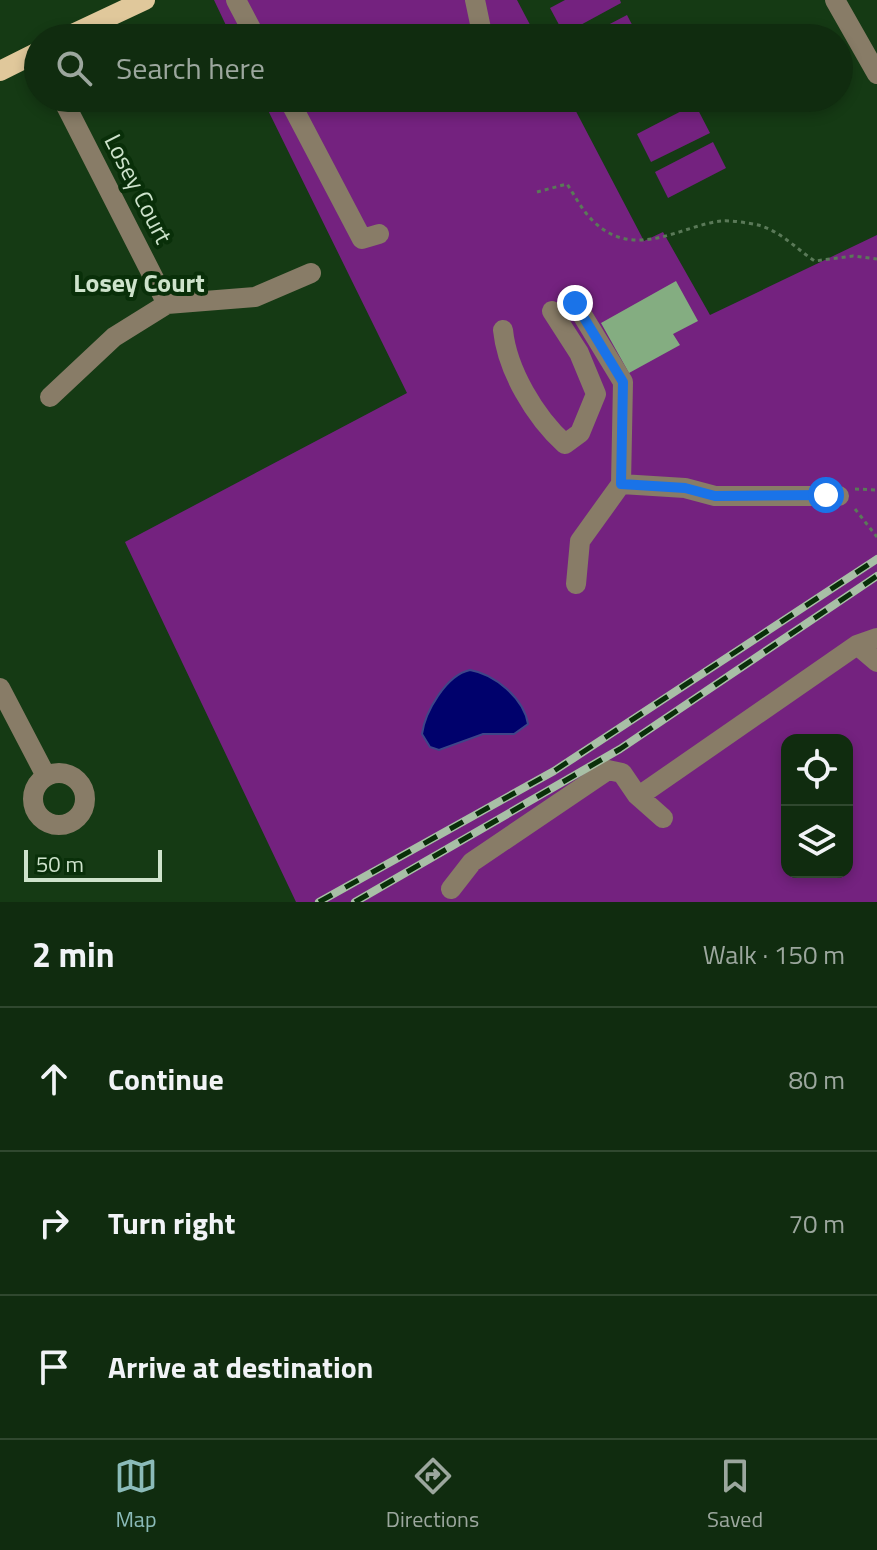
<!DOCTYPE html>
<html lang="en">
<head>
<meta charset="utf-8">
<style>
  body { margin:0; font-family:"Titillium Web",sans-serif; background:#1e381d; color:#f1f3f6 }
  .controls { position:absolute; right:24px; bottom:24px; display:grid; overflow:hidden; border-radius:16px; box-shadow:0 4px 12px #0003 }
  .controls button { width:72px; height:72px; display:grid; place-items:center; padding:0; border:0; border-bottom:2px solid #30482f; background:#102c0f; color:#f1f3f6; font:40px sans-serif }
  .scale { position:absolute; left:24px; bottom:20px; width:138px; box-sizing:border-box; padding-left:8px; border:4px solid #cee3cc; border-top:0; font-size:22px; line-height:28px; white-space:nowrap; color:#cee3cc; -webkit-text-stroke:6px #092f09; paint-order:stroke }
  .stop { position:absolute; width:24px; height:24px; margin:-18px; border:6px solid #1a73e8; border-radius:50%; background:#fff }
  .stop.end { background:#1a73e8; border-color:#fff; box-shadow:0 2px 8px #0008 }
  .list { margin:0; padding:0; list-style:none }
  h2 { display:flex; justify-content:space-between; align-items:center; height:104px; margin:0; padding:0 32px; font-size:34px }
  h2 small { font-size:26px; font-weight:400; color:#9ca79e }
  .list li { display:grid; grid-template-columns:52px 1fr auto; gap:24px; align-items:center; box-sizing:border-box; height:144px; padding:0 32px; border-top:2px solid #30482f }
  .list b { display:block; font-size:30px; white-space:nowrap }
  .list em { font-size:26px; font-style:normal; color:#9ca79e }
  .icon { flex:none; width:44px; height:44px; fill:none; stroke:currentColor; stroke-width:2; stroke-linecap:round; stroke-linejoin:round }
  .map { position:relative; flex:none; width:877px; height:902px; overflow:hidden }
  .search { position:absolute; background:#102c0f; box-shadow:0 4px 12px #0003; left:24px; right:24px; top:24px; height:88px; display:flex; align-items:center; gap:20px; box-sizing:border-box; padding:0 28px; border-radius:44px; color:#9ca79e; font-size:30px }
  .sheet { height:536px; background:#102c0f }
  nav { display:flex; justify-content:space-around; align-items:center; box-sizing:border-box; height:112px; border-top:2px solid #30482f; background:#102c0f; font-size:22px; color:#9ca79e }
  nav a { display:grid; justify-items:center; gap:4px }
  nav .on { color:#8bbbb9 }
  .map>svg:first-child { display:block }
  .green { fill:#74227f; fill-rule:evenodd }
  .water { fill:#00016c; stroke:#3e4589; stroke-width:2 }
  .building { fill:#84ad81 }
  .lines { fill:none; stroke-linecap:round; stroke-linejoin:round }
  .path { stroke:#5a7958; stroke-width:3; stroke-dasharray:4 4; stroke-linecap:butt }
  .minor { stroke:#887c67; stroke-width:20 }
  .major { stroke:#e0c89b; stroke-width:20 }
  .rail-casing { stroke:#a8c0a6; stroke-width:8 }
  .rail { stroke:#092f09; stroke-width:5; stroke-dasharray:15; stroke-linecap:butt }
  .route { stroke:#1a73e8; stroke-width:10 }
  .labels { text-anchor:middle; stroke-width:8; stroke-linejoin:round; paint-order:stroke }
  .street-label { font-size:24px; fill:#cee3cc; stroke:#092f09 }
  .neighbourhood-label { font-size:26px; font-weight:bold; fill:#cee3cc; stroke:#092f09 }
</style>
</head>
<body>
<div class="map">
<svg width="877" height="902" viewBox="0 0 877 902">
  <rect width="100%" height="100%" fill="#153a14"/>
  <path class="green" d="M214 0H517L537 38H232Z
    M565 0H620L621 3 564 34 550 8Z
    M627 15 639 38H583Z
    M262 98H569L644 241 663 232 710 315 877 235V902H296L125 542 407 393ZM787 740H847V872H787Z
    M695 104 710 133 651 162 637 134Z
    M713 142 726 168 668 198 655 172Z"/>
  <path class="water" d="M470 670C494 674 524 698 528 724L514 734H483L439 750 430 747 422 734C425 712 446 675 470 670Z"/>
  <path class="building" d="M676 281 698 321 673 334 680 345 629 373 601 323Z"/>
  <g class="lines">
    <path class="path" d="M537 192 567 184C575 196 582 210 592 220 634 262 679 226 721 221 731 220 748 223 758 225 781 231 796 249 815 261L853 256 877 259
      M855 489 877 490
      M855 509 877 537"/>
    <path class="minor" d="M236 0 256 38
      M475 0 483 38
      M835 0 877 74
      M62 98 167 304
      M288 98 362 239 379 234
      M575 303 623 382 621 484 580 541 576 584
      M503 330C507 370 535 417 565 444L580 433 596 394 579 353 552 311
      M50 397 114 337 167 304 255 297 311 273
      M621 484 685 488 715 496H839
      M857 645 877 662
      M0 688 46 776
      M33 799a26 26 0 1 1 52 0a26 26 0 1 1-52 0Z
      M639 796 857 645 877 638
      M451 889 472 862 608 770 622 773 637 795 663 818"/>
    <path class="major" d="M64 38 145 0
      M0 71 38 52"/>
    <defs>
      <path id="rail" d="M319 902 554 771 877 559
        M355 902 620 749 877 576"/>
    </defs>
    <use href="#rail" class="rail-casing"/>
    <use href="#rail" class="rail"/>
  </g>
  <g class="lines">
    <path class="route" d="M575 303 623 382 621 484 685 488 715 496 826 495"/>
  </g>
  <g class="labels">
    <g class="street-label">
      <text transform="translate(138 189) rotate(63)" y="8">Losey Court</text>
    </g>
    <g class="neighbourhood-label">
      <text x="139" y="292">Losey Court</text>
    </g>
  </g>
</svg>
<div class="controls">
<button><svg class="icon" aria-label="locate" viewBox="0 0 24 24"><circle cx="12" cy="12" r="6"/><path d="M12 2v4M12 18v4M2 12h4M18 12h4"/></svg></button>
<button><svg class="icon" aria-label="layers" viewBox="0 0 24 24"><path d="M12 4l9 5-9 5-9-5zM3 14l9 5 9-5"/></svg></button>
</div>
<div class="scale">50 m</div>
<div class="stop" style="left:826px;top:495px"></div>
<div class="stop end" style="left:575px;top:303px"></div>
<div class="search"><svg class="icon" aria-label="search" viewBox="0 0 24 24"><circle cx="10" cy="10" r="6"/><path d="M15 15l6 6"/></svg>Search here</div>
</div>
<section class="sheet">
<h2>2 min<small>Walk · 150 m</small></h2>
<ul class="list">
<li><svg class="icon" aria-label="ahead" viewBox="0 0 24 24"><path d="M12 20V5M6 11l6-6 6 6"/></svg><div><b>Continue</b></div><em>80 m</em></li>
<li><svg class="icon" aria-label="right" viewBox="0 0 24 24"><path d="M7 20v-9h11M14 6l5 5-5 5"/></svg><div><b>Turn right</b></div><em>70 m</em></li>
<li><svg class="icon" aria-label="arrive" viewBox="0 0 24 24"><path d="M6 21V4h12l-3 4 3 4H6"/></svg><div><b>Arrive at destination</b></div></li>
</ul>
</section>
<nav>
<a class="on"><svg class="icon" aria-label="map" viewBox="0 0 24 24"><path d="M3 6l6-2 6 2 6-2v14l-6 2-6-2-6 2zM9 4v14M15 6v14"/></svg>Map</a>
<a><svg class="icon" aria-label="directions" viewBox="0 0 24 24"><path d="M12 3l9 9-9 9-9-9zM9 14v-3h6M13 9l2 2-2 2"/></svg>Directions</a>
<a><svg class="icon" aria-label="saved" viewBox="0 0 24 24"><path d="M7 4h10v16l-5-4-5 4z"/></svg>Saved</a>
</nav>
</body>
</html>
